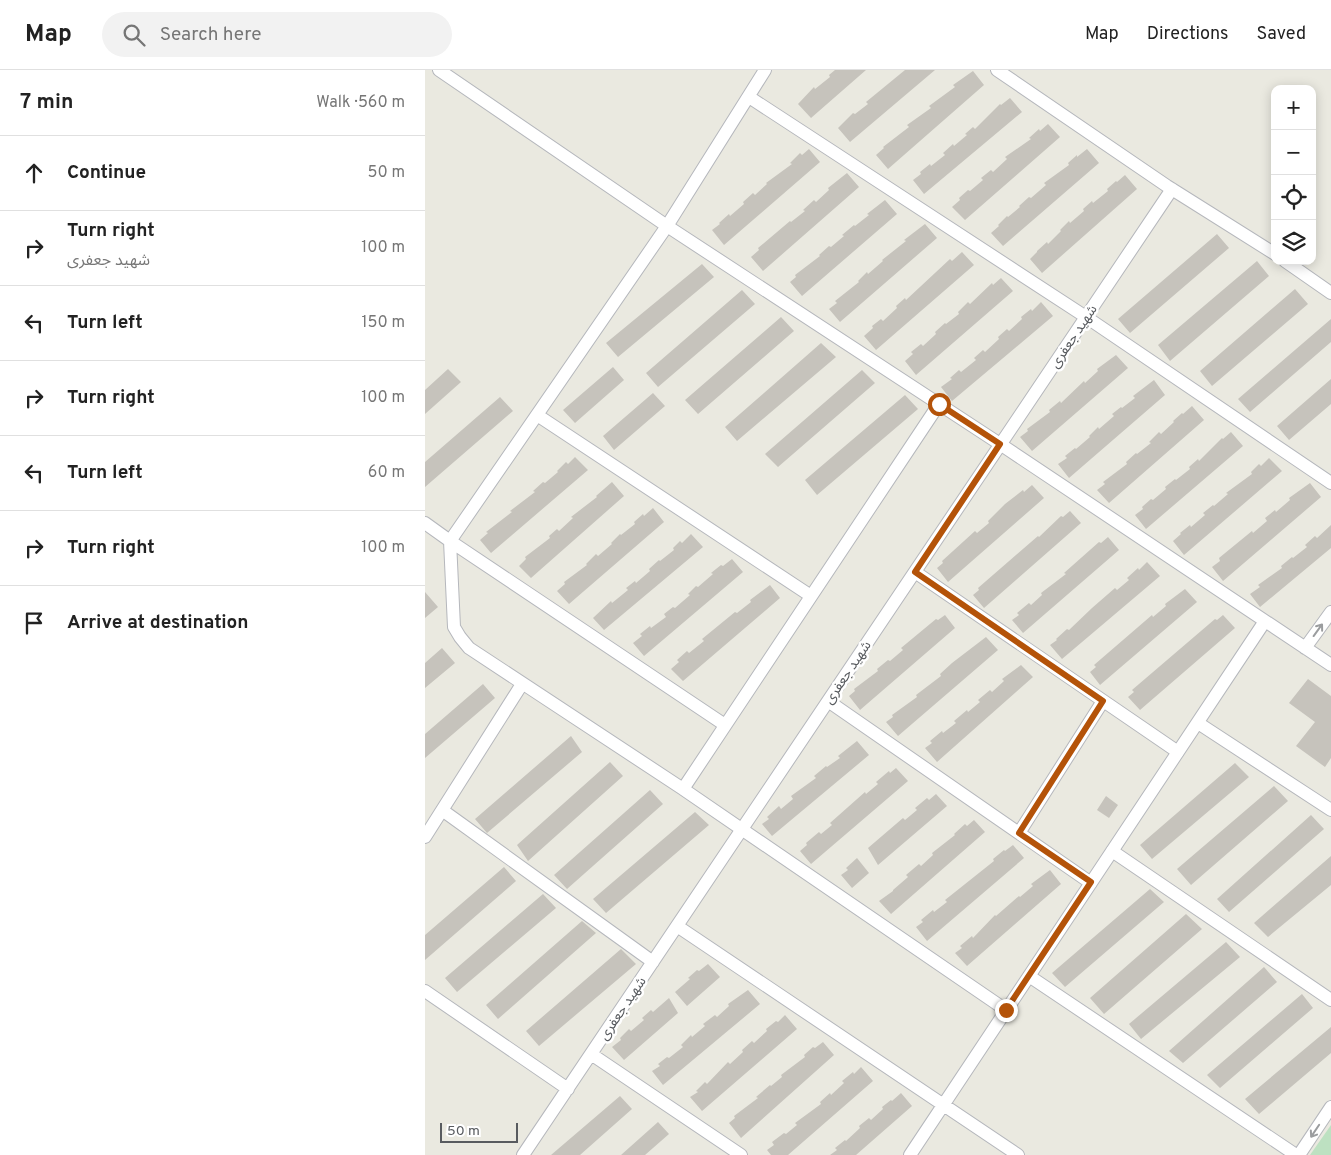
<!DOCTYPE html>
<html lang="en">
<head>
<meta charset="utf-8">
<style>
  body { margin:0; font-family:Overpass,"Noto Sans Arabic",sans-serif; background:#f2f2f2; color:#222 }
  .controls { position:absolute; right:15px; top:15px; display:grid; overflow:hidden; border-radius:10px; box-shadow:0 2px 12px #0003 }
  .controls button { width:45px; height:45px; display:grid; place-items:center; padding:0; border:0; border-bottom:1px solid #e0e0e0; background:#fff; color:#222; font:25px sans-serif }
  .scale { position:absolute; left:15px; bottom:12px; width:78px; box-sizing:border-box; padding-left:5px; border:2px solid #585b5f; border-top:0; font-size:14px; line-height:18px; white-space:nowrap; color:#585b5f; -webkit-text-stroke:4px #fff; paint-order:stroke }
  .stop { position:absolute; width:15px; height:15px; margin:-11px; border:4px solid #b45309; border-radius:50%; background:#fff }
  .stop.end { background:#b45309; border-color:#fff; box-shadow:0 1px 5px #0008 }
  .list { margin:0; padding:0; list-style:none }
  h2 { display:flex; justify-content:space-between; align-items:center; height:65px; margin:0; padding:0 20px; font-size:21px }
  h2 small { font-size:16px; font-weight:400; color:#767676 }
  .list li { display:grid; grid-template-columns:32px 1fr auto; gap:15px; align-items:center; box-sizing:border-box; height:75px; padding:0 20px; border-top:1px solid #e0e0e0 }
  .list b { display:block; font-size:19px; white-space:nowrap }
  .list p { margin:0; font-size:16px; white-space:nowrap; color:#767676 }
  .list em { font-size:16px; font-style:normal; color:#767676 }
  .icon { flex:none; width:28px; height:28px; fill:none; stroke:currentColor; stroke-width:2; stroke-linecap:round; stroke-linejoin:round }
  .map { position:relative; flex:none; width:906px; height:1085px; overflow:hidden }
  header { display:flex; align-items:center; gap:30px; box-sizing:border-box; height:70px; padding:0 25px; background:#fff; border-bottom:1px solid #e0e0e0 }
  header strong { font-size:24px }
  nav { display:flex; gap:28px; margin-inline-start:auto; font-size:18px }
  .search { width:350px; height:45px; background:#f2f2f2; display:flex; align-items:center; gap:12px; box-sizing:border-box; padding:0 18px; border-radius:28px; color:#767676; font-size:19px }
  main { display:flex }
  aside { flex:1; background:#fff }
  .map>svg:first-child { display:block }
  .green { fill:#bde1c1 }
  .building { fill:#c6c3bc }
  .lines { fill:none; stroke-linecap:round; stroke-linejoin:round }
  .minor-casing { stroke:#b5b7bc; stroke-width:14 }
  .minor { stroke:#fff; stroke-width:12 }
  .oneway { stroke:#9b9d9f }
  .route { stroke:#b45309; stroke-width:6 }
  .labels { text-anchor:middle; stroke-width:5; stroke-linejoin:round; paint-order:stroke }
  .street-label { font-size:14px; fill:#585b5f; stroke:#fff }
</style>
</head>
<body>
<header>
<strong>Map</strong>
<div class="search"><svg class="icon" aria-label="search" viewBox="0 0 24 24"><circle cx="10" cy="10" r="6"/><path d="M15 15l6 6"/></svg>Search here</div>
<nav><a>Map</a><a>Directions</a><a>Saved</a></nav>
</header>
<main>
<aside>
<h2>7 min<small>Walk · 560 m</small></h2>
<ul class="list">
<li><svg class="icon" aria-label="ahead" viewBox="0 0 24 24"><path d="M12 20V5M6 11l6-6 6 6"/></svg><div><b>Continue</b></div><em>50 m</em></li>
<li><svg class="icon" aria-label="right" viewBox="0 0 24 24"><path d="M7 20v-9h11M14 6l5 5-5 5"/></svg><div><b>Turn right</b><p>شهید جعفری</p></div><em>100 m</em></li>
<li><svg class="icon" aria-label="left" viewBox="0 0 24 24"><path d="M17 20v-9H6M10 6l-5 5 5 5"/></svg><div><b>Turn left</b></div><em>150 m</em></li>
<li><svg class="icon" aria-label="right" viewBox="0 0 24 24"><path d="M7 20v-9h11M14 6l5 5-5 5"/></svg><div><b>Turn right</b></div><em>100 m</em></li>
<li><svg class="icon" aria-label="left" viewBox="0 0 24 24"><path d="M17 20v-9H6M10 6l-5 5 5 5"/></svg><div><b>Turn left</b></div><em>60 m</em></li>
<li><svg class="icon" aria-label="right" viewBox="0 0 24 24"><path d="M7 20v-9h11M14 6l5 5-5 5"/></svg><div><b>Turn right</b></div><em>100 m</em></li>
<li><svg class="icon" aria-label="arrive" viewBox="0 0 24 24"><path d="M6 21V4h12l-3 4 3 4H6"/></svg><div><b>Arrive at destination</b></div></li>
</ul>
</aside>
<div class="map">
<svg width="906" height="1085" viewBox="0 0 906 1085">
  <rect width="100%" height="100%" fill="#eae9e0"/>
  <path class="green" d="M906 1055V1085H885Z"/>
  <path class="building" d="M410 0H441L386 48 373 34 389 17 390 19 405 7 404 5Z
    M480 0H510L425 72 413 58 428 43 430 44 443 34 441 32Z
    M548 1 559 15 463 99 451 85 459 78 458 77 484 57 482 55 506 38 504 36 530 17 528 15Z
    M585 28 597 42 499 124 488 110 496 104 495 102 505 94 506 96 520 85 518 83 528 74 529 76 542 65 540 64 548 57 550 59 575 34 576 35Z
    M623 54 635 67 540 150 527 137 535 130 534 128 543 120 545 121 558 110 556 108 566 100 568 102 582 89 580 87 606 69 604 68 614 59 615 61Z
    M384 79 395 92 299 175 287 160 295 154 294 153 304 144 305 146 319 134 318 132 328 123 330 125 342 114 341 113 367 94 365 93 375 83 377 85Z
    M662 79 674 93 578 176 566 163 574 156 573 155 582 146 583 147 595 137 594 136 604 127 606 128 621 115 619 113 644 95 643 93 652 85V87Z
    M422 103 434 117 338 201 326 187 334 180 333 178 365 151 366 152 380 141 378 140 389 130 391 132 404 120 403 118Z
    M700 105 712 119 617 203 605 189 612 182V181L622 172 623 174 636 161 635 160 644 151 645 153 659 141 658 139 667 131 668 133 683 121 682 119 691 111 692 112Z
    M460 130 472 144 377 226 365 212 371 207 370 205 395 186 394 185 404 176 406 177 419 166 417 165 429 155 430 156 444 145 442 144Z
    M500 154 512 168 415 252 404 239 412 233 410 231 434 212 433 211 442 202 443 204 458 191 457 190 481 171 479 170Z
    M792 164 804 178 705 263 693 249Z
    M537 182 549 195 451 280 439 266 448 258 447 256 456 249 458 251 472 238 471 236 480 228 481 230 525 189 527 191Z
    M832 191 844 206 745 291 733 275Z
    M277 194 289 207 193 287 181 273Z
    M576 208 588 221 491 305 480 291 488 284 486 282 496 274 498 276 511 264 510 262 520 253 521 254 534 244 533 242 543 232 545 234 567 213 568 215Z
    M870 219 883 234 787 316 775 301Z
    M317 220 330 234 233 317 221 303Z
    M616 232 628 246 527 331 516 317 527 309 525 308 534 300 536 302 551 290 549 288 558 280 560 282 574 269 573 267 582 259 584 261 597 249 596 247 606 239 607 241Z
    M356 247 369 261 273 344 260 330Z
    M906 249V272L825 342 813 329Z
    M396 273 411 287 312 371 300 357Z
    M691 285 703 298 607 381 595 367 603 361 602 359 625 342 624 340 635 331 636 333 659 311 660 313 673 301 672 299Z
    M188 297 199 310 150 353 138 340Z
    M23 299 36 312 0 344V320Z
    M437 300 450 313 353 397 340 384Z
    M906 309V334L864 370 852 356Z
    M729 310 740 325 644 408 633 394 642 388 640 386 650 378 651 379 665 367 664 366 673 357 674 359 689 346 687 344 696 337 697 338 710 328 708 326Z
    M228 323 240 336 189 380 178 366Z
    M480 325 493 339 392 425 380 410Z
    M75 327 88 341 0 417V392Z
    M767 336 779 350 684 433 672 420 680 414 678 412 702 394 701 392 711 383 712 384 726 373 724 372 734 362 736 364 749 352 748 351 757 343 758 344Z
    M806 362 818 376 721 459 710 445 718 439 717 437 726 429 728 430 741 419 740 417 750 409 751 410 765 399 764 397 773 389 774 391 797 368 798 369Z
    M150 387 163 400 66 483 55 470 63 463 61 462 87 442 85 441 110 422 108 421 118 412 120 413 133 402 132 401 141 392 143 394Z
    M844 388 857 401 759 485 748 471 756 464 755 463 765 455 766 457 780 445 778 443 788 435 789 436 803 424 801 423 827 404 826 402 834 394 836 396Z
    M187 412 199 426 106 508 94 496 101 489 100 487 125 468 124 466 132 459 134 461 148 448 146 447 172 427 171 426Z
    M885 413 896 427 798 511 787 497 795 491 794 488 827 461 828 463 842 451 840 448 850 440 851 442 865 430 864 428Z
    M607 415 619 428 523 512 512 498 518 493 517 491 550 461 552 463 564 453 563 451 580 434 598 420 599 422Z
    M228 438 239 452 144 534 132 521 140 514 139 512 162 495 161 494 171 484 173 486 187 474 186 473 195 464 196 465 210 454 209 452 218 444 219 446Z
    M645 441 656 453 559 538 548 525 554 520 553 518 613 466 614 467 636 446 638 447Z
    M906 455V478L835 537 825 524 835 517 833 515 857 498 856 496 867 487 868 488 882 477 880 475 890 466 892 468Z
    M266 464 278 477 179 560 168 548 186 531 187 533 203 520 201 518 210 511 211 513 225 501 224 499 234 490 235 491 249 480 248 478 255 471 257 473Z
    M683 467 694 480 598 563 587 550 594 545 592 543 604 533 606 535 617 525 616 523 641 504 639 503 674 472 676 473Z
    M307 489 318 502 219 586 208 573 217 566 215 564 225 556 226 558 241 547 239 544 248 537 250 538 265 525 263 524 271 516 273 517 288 504 286 503 296 495 298 496Z
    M722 492 735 506 637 589 625 575 632 570 631 569 642 559 644 560 667 538 690 518 692 520 704 510 702 508 713 498 714 500Z
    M345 515 355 528 258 611 246 599 254 592 252 590 262 581 264 583 279 571 277 569 310 542 312 543 326 532 325 530Z
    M760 519 772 532 675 615 665 602 671 597 669 595 727 545 728 547 741 536 740 534Z
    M0 522 13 537 0 548Z
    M520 545 530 558 435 640 424 626 430 621 429 619 453 601 452 599 463 590 465 591 478 580 476 578 511 549 513 550Z
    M798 545 810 558 715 640 703 627 709 622 707 620 790 549 792 550Z
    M561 567 573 580 473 666 461 652 468 647 467 645 492 627 491 625 516 606 515 604 527 593Z
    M17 578 30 593 0 618V593Z
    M596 595 608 607 512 692 500 678 507 673 505 671 517 661 518 663 531 653 529 651 542 640 543 642 555 632 553 630 565 620 567 622 579 611 577 609Z
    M883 609 906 626V688L900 697 871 676 890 652 864 633Z
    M58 614 70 628 0 688V664Z
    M146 666 157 682 62 763 50 749Z
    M432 671 444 685 347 766 337 754 344 749 342 747 354 736 356 739 368 729 366 726 391 708 389 706 401 696 402 697 415 688 413 686Z
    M185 692 198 706 103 791 92 775Z
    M810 693 824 707 727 789 715 775Z
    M471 698 483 711 386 794 375 781 382 775 381 773 394 762 396 764 407 755 405 753 440 722 441 724 453 714 451 712 464 701 465 703Z
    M849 716 863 731 766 815 752 799Z
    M225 720 238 734 142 819 129 805Z
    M511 724 522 736 453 795 443 778 478 748 480 750 492 740 490 738 502 728 504 730Z
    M681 726 693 735 684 748 672 740Z
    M270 742 284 755 181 843 168 829Z
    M886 745 899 759 804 842 792 829Z
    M549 750 560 762 466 844 454 831 468 821V820L483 807 481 805 494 794 496 796 508 785 507 783 530 765 529 764 540 754 542 756Z
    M588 775 599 788 502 871 491 857 498 852 496 850 508 840 509 842 522 832 520 830 569 791 568 789 579 780 580 781Z
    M906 786V815L843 867 829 853Z
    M432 788 444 803 427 818 416 805 423 800 421 798Z
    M79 797 91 811 0 890V865Z
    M625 800 636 814 542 896 530 883 537 878 535 876 547 866 548 868 570 845 571 846 594 826 595 827 608 816 606 814Z
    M725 819 739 832 640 917 627 903Z
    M118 824 131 838 32 922 20 908Z
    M761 844 777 859 679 944 665 928Z
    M157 851 171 863 73 949 61 935Z
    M801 872 815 887 716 969 704 954Z
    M196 879 211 894 114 976 101 961Z
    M283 894 295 907 262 936 250 922 265 909 263 908 272 900 274 901Z
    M839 897 852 912 758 993 744 981Z
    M323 920 335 934 238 1015 227 1001 235 996 233 994 242 987 244 988 258 977 256 975 266 965 267 967 280 956 278 954 290 945 292 947 304 936 303 934Z
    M877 924 888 938 795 1018 782 1005Z
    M244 928 253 943 199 990 187 977 196 970 195 968 204 959 206 961 219 950 217 948 226 940 228 942Z
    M360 945 372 959 277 1041 265 1027 273 1022 271 1021 280 1012 282 1014 303 992 305 994 318 982 317 980 327 971 329 973 342 961 341 959 351 951 353 952Z
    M906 957V983L834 1044 820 1029Z
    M398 972 409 985 316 1068 304 1053 310 1048 309 1046 333 1028 331 1027 345 1015 346 1016 357 1007 356 1005 380 987 379 985 388 977 390 978Z
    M436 997 448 1011 363 1085H346L342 1080 349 1075 347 1072 359 1063 361 1064 372 1055 370 1053 396 1034 395 1032 405 1023 406 1025 419 1013 417 1011 428 1002 429 1004Z
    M476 1023 487 1036 431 1085H405L412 1080 410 1078 420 1070 421 1071 435 1058 434 1056 444 1048 446 1050 458 1039 457 1037 466 1030 467 1031Z
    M195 1026 207 1039 155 1085H126Z
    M233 1052 244 1064 220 1085H196Z"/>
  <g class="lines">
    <defs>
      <path id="minor" d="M14 0 242 156 340 0
        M572 0 742 116 850 184
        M324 27 661 247 906 413
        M860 191 906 223
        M514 334 258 719 581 940
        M112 345 386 526
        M0 453 25 471 29 557 35 567 44 578 258 719
        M490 502 753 682
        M880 578 906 542
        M403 631 666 813
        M773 653 906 740
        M300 655 25 471 242 156 575 374 906 595
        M17 740 228 892
        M594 763 678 631
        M0 767 97 614
        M687 781 906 930
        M252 856 593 1085
        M604 906 871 1085
        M0 921 143 1019
        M166 984 316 1085
        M98 1085 747 119
        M485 1085 840 551
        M874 1085 906 1037"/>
    </defs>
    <use href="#minor" class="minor-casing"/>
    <use href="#minor" class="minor"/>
  </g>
  <defs><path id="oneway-shaft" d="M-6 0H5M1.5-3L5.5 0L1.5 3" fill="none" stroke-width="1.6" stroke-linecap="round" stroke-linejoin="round" transform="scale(1.25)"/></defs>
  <g class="oneway">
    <use href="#oneway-shaft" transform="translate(893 560) rotate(-54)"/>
    <use href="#oneway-shaft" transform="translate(890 1061) rotate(124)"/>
  </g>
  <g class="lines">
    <path class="route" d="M514 334 575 374 490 502 678 631 594 763 666 812 581 940"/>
  </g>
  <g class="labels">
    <g class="street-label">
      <text transform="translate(648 266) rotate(-56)" y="5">شهید جعفری</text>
      <text transform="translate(422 602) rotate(-56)" y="5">شهید جعفری</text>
      <text transform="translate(197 938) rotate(-56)" y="5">شهید جعفری</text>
    </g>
  </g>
</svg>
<div class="controls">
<button>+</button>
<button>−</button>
<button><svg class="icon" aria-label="locate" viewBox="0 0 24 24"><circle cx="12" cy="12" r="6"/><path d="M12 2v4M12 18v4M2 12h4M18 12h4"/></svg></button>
<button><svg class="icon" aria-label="layers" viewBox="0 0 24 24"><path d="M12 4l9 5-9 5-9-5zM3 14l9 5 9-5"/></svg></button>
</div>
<div class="scale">50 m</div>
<div class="stop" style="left:514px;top:334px"></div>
<div class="stop end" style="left:581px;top:940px"></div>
</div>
</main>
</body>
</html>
